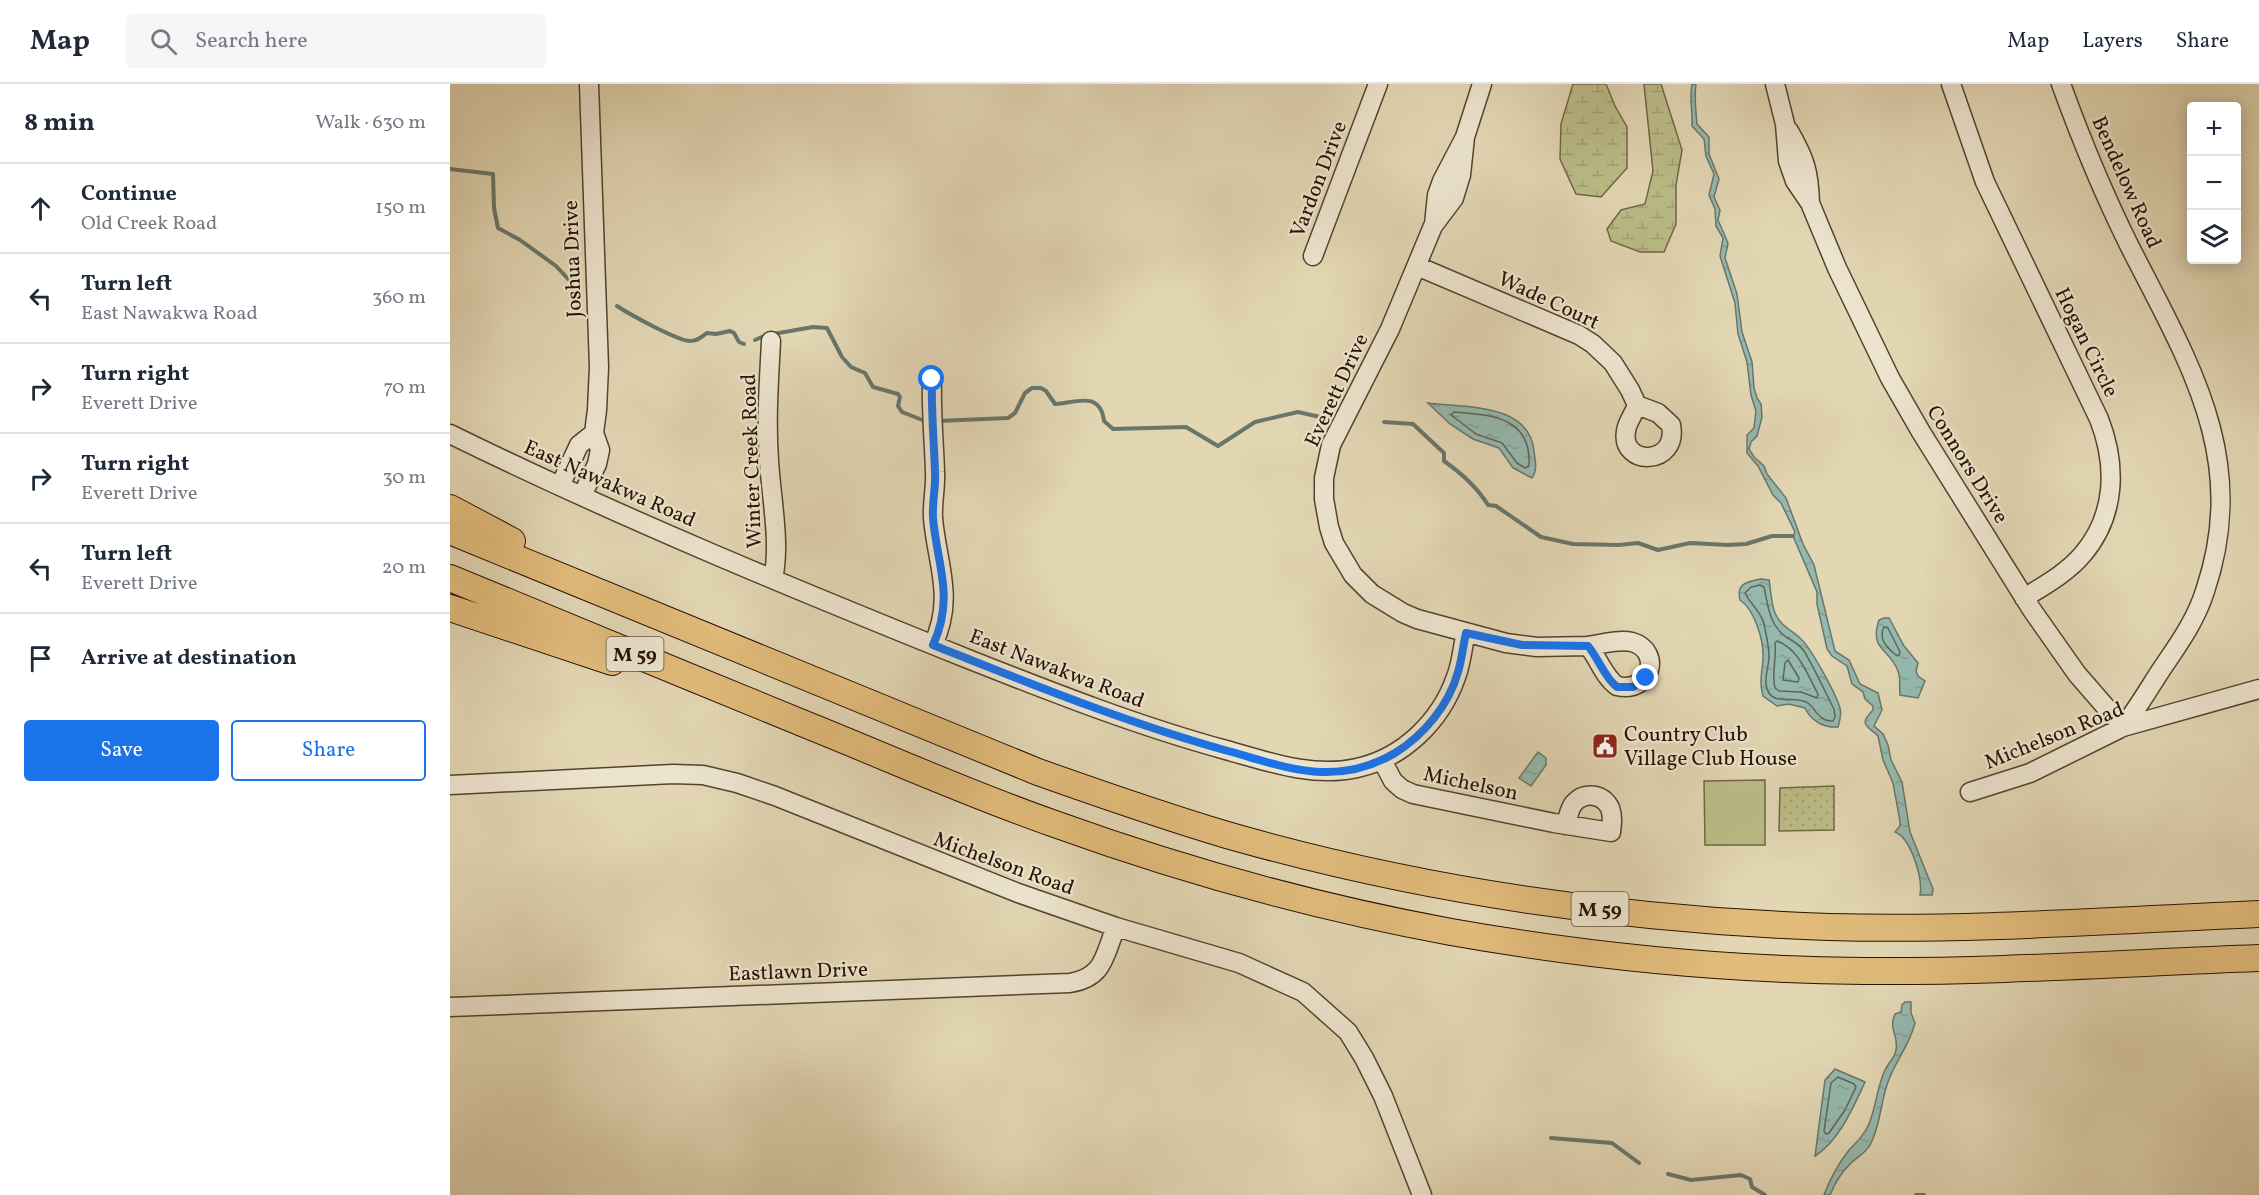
<!DOCTYPE html>
<html lang="en">
<head>
<meta charset="utf-8">
<style>
  body { margin:0; font-family:Vollkorn,serif; background:#f6f6f7; color:#1f2937 }
  .controls { position:absolute; right:18px; top:18px; display:grid; overflow:hidden; border-radius:6px; box-shadow:0 3px 15px #0003 }
  .controls button { width:54px; height:54px; display:grid; place-items:center; padding:0; border:0; border-bottom:2px solid #e0e1e3; background:#fff; color:#1f2937; font:30px sans-serif }
  .stop { position:absolute; width:18px; height:18px; margin:-14px; border:4px solid #1a73e8; border-radius:50%; background:#fff }
  .stop.end { background:#1a73e8; border-color:#fff; box-shadow:0 2px 6px #0008 }
  .list { margin:0; padding:0; list-style:none }
  h2 { display:flex; justify-content:space-between; align-items:center; height:78px; margin:0; padding:0 24px; font-size:26px }
  h2 small { font-size:20px; font-weight:400; color:#747a83 }
  .list li { display:grid; grid-template-columns:39px 1fr auto; gap:18px; align-items:center; box-sizing:border-box; height:90px; padding:0 24px; border-top:2px solid #e0e1e3 }
  .list b { display:block; font-size:22px; white-space:nowrap }
  .list p { margin:0; font-size:20px; white-space:nowrap; color:#747a83 }
  .list em { font-size:20px; font-style:normal; color:#747a83 }
  .actions { display:flex; gap:12px; padding:18px 24px }
  .actions a { flex:1; padding:14px 0; border:2px solid #1a73e8; border-radius:6px; text-align:center; font-size:21px; color:#1a73e8 }
  .actions .main { background:#1a73e8; color:#fff }
  .icon { flex:none; width:33px; height:33px; fill:none; stroke:currentColor; stroke-width:2; stroke-linecap:round; stroke-linejoin:round }
  .map { position:relative; flex:none; width:1809px; height:1111px; overflow:hidden }
  header { display:flex; align-items:center; gap:36px; box-sizing:border-box; height:84px; padding:0 30px; background:#fff; border-bottom:2px solid #e0e1e3 }
  header strong { font-size:28px }
  nav { display:flex; gap:33px; margin-inline-start:auto; font-size:21px }
  .search { width:420px; height:54px; background:#f6f6f7; display:flex; align-items:center; gap:15px; box-sizing:border-box; padding:0 21px; border-radius:6px; color:#747a83; font-size:22px }
  main { display:flex }
  aside { flex:1; background:#fff }
  .map>svg:first-child { display:block }
  .grass { fill:url(#grass-dots); stroke:#726644; stroke-width:1.5 }
  .wetland { fill:url(#wetland-marsh); stroke:#726644; stroke-width:1.5 }
  .park { fill:#bbbc87; stroke:#726644; stroke-width:1.5 }
  .water { fill:url(#water-ripples); stroke:#69766a; stroke-width:1.5 }
  .lines { fill:none; stroke-linecap:round; stroke-linejoin:round }
  .shore { stroke:#5e6558; stroke-width:1.5 }
  .stream { stroke:#69766a; stroke-width:4 }
  .minor-casing { stroke:#56422e; stroke-width:21 }
  .highway-casing { stroke:#281102; stroke-width:28 }
  .minor { stroke:#ece4ce; stroke-width:18 }
  .highway { stroke:#e1bb7a; stroke-width:26 }
  .route { stroke:#1a73e8; stroke-width:8 }
  .labels { text-anchor:middle; stroke-width:4.5; stroke-linejoin:round; paint-order:stroke }
  .shield { fill:#ece4ce; stroke:#63503f; stroke-width:1.5 }
  .shield-label { font-size:20px; font-weight:bold; fill:#281102 }
  .street-label { font-size:21px; fill:#281102; stroke:#ece4ce }
  .poi-label { font-size:21px; fill:#281102; stroke:#ece4ce; text-anchor:start }
</style>
</head>
<body>
<header>
<strong>Map</strong>
<div class="search"><svg class="icon" aria-label="search" viewBox="0 0 24 24"><circle cx="10" cy="10" r="6"/><path d="M15 15l6 6"/></svg>Search here</div>
<nav><a>Map</a><a>Layers</a><a>Share</a></nav>
</header>
<main>
<aside>
<h2>8 min<small>Walk · 630 m</small></h2>
<ul class="list">
<li><svg class="icon" aria-label="ahead" viewBox="0 0 24 24"><path d="M12 20V5M6 11l6-6 6 6"/></svg><div><b>Continue</b><p>Old Creek Road</p></div><em>150 m</em></li>
<li><svg class="icon" aria-label="left" viewBox="0 0 24 24"><path d="M17 20v-9H6M10 6l-5 5 5 5"/></svg><div><b>Turn left</b><p>East Nawakwa Road</p></div><em>360 m</em></li>
<li><svg class="icon" aria-label="right" viewBox="0 0 24 24"><path d="M7 20v-9h11M14 6l5 5-5 5"/></svg><div><b>Turn right</b><p>Everett Drive</p></div><em>70 m</em></li>
<li><svg class="icon" aria-label="right" viewBox="0 0 24 24"><path d="M7 20v-9h11M14 6l5 5-5 5"/></svg><div><b>Turn right</b><p>Everett Drive</p></div><em>30 m</em></li>
<li><svg class="icon" aria-label="left" viewBox="0 0 24 24"><path d="M17 20v-9H6M10 6l-5 5 5 5"/></svg><div><b>Turn left</b><p>Everett Drive</p></div><em>20 m</em></li>
<li><svg class="icon" aria-label="arrive" viewBox="0 0 24 24"><path d="M6 21V4h12l-3 4 3 4H6"/></svg><div><b>Arrive at destination</b></div></li>
</ul>
<div class="actions"><a class="main">Save</a><a>Share</a></div>
</aside>
<div class="map">
<svg width="1809" height="1111" viewBox="0 0 1809 1111">
  <defs>
    <pattern id="grass-dots" width="8" height="8" patternUnits="userSpaceOnUse" patternTransform="scale(1.5)"><rect width="8" height="8" fill="#bbbc87"/><path d="M2 2h.1M6 6h.1" fill="none" stroke="#a1a173" stroke-width="1.8" stroke-linecap="round"/></pattern>
    <pattern id="wetland-marsh" width="20" height="14" patternUnits="userSpaceOnUse" patternTransform="scale(1.5)"><rect width="20" height="14" fill="#bbbc87"/><path d="M1 5h8M5 5V1M11 12h8M15 12V8" fill="none" stroke="#a1a173"/></pattern>
    <pattern id="water-ripples" width="26" height="14" patternUnits="userSpaceOnUse" patternTransform="scale(1.5)"><rect width="26" height="14" fill="#95b9af"/><path d="M2 4q2-2 4 0t4 0M15 11q2-2 4 0t4 0" fill="none" stroke="#809e95"/></pattern>
  </defs>
  <rect width="100%" height="100%" fill="#e2d6b3"/>
  <filter id="stains"><feTurbulence type="fractalNoise" baseFrequency=".00333" numOctaves="4"/><feColorMatrix values="0 0 0 0 .2 0 0 0 0 .09 0 0 0 0 .02 0 0 0 .5 -.17"/></filter>
  <radialGradient id="worn" r=".72"><stop offset=".6" stop-color="#630" stop-opacity="0"/><stop offset="1" stop-color="#630" stop-opacity=".3"/></radialGradient>
  <path class="grass" d="M1384 702V746L1329 747 1330 704Z"/>
  <path class="wetland" d="M1123 0H1156L1165 22 1177 43V84L1151 113 1126 110 1110 75 1111 40Z
    M1194 0H1211L1232 66 1226 101V140L1214 168H1190L1161 157 1157 145 1171 126 1195 120 1203 87Z"/>
  <path class="park" d="M1315 696V761H1255L1254 697Z"/>
  <path class="water" d="M1242 0H1246C1244 11 1246 29 1247 40L1259 53V70L1269 95 1264 113 1270 126 1268 136 1278 159 1275 174 1287 210 1292 248 1302 278 1304 304 1307 314 1311 320 1312 333 1307 352 1301 358 1299 365 1304 373 1314 382 1317 390 1336 414 1353 460 1364 481 1385 567 1399 576 1410 600 1428 609 1432 626 1424 642 1433 650 1438 661 1441 676 1452 698 1460 748 1483 805 1482 811H1470C1473 794 1461 754 1445 748L1450 742V737L1443 699 1433 676 1428 652C1419 642 1407 642 1423 626V622L1415 615 1413 608 1402 600 1397 582 1382 572 1377 565 1367 520V508L1343 452 1345 448 1331 419 1323 411 1308 382 1297 369V351L1304 344 1306 327 1301 311 1297 278 1288 250 1285 219 1270 172 1273 154 1266 142 1265 125 1259 111 1264 90 1256 72 1254 55 1242 42C1243 27 1239 14 1242 0Z
    M978 319C1014 324 1079 318 1084 367 1085 376 1088 386 1082 394L1063 384 1049 364 1023 355 1000 340Z
    M1311 495 1319 496C1321 507 1321 519 1325 529 1331 543 1341 545 1351 555 1361 564 1386 610 1390 624 1392 631 1390 636 1388 643 1374 644 1361 637 1355 624L1339 620 1327 622 1313 612C1309 598 1312 589 1313 575 1314 557 1305 526 1290 516 1286 499 1297 498 1311 495Z
    M1434 534H1439L1454 562 1468 579 1466 587 1468 592 1475 597 1468 614 1450 611C1449 604 1451 594 1448 587 1439 563 1419 567 1429 536Z
    M1088 668 1096 674V681L1081 702 1069 694Z
    M1455 918H1461V929L1465 939C1459 963 1445 977 1438 998 1430 1019 1431 1041 1420 1061 1415 1070 1407 1073 1400 1080 1392 1088 1384 1101 1380 1111H1374C1380 1095 1388 1080 1399 1066 1407 1058 1414 1051 1419 1040 1426 1023 1427 1003 1435 986 1438 979 1445 974 1446 966 1449 951 1438 946 1445 930L1451 928 1452 921Z
    M1385 985 1415 998C1403 1024 1389 1057 1365 1072L1375 996Z"/>
  <g class="lines">
    <path class="shore" d="M1004 328C1042 331 1082 333 1079 382L1075 384 1067 379 1052 359 1026 350 1001 331Z
      M1310 501 1314 503C1318 521 1319 541 1336 553 1343 557 1349 560 1354 567 1365 585 1374 606 1384 625L1385 633 1383 637C1368 637 1366 625 1358 619 1346 611 1327 621 1319 609 1312 598 1319 584 1319 572 1319 562 1316 550 1314 540 1311 527 1300 520 1295 509L1301 503Z
      M1434 543 1438 544 1450 568 1449 571H1446C1437 564 1428 555 1434 543Z
      M1327 557C1349 565 1357 590 1368 610L1367 614 1351 608 1329 607 1325 604C1321 590 1327 575 1325 559Z
      M1338 576 1349 594 1348 598 1333 596 1335 579Z
      M1388 993 1404 1000 1406 1003 1395 1026 1379 1049 1376 1050 1374 1047 1381 999Z"/>
    <path class="stream" d="M0 85 43 90 44 124 48 144 70 156 106 182 121 198
      M167 222C179 230 228 257 240 257 248 257 251 253 257 249L266 250 280 247 284 249 289 258 294 260
      M323 250 363 243 377 244 392 273 401 283 415 289 423 303 448 310 450 313 448 322 452 328 475 337
      M305 256 314 252
      M487 337 558 334 565 329 575 309 582 304H591L596 307 605 320C625 319 650 306 654 337L663 345 736 343 768 362 805 338 848 328 870 333
      M934 338 963 340 994 369V377C1011 389 1027 403 1038 421L1046 422 1091 453 1123 460 1169 461 1188 459 1208 466 1240 459 1278 461 1296 460 1322 452H1343
      M1101 1054 1162 1059 1189 1079
      M1218 1090 1241 1096 1291 1091 1300 1095 1302 1103 1315 1111
      M1466 1111H1474"/>
    <defs>
      <path id="minor" d="M1325 0 1335 40 1338 77 1345 97 1360 119 1387 184 1440 294 1471 348 1582 526 1627 590 1673 643C1687 625 1698 606 1711 586 1728 561 1746 536 1755 507 1800 374 1739 279 1680 163 1654 111 1631 55 1611 0
        M1501 0 1535 98 1649 335C1667 381 1666 431 1633 470 1617 489 1595 501 1574 514
        M1339 47C1355 75 1359 87 1360 119
        M1015 53 1011 91 1004 114 983 142 940 245 881 361 874 394V415L879 443 884 459 903 491 922 510 953 529 967 535 1056 559 1087 563 1138 562C1149 575 1154 593 1167 602 1201 610 1213 567 1182 558 1169 555 1151 560 1138 562
        M984 140 987 111 992 97 1015 53 1032 0
        M863 172 928 0
        M967 182 1129 251 1143 260 1163 279 1180 306 1187 321C1184 330 1177 338 1176 347 1170 383 1229 382 1221 341L1208 329 1187 321
        M321 257C319 297 316 336 319 376 321 414 331 459 323 495
        M482 295C481 327 484 357 485 388 486 403 482 418 483 434 487 481 505 513 483 561
        M0 350C169 433 344 505 518 575 604 609 688 642 776 666 819 678 863 694 907 684 953 674 991 637 1006 593 1012 578 1012 564 1016 549
        M110 402 129 361 144 349
        M132 412 147 380 150 366 144 349 147 326 149 283 139 0
        M932 676 943 697 952 705 963 710 1104 739 1161 748C1162 740 1163 732 1160 724 1153 710 1135 707 1124 719 1119 725 1118 733 1116 741
        M0 701 223 690 253 691 287 699 325 712 568 809 666 843 789 879 853 908 898 948 914 974 933 1012 972 1111
        M1520 708 1580 689 1673 643 1809 605
        M0 923 620 899C655 893 654 871 666 843"/>
      <path id="highway" d="M0 424 62 457
        M0 447 588 688C650 710 713 732 777 751 972 807 1176 836 1379 843 1522 847 1666 836 1809 830
        M0 494C119 544 238 592 357 641 439 674 519 710 602 739 732 786 865 823 1001 848 1137 872 1276 886 1414 887 1545 888 1677 879 1809 874
        M0 524 162 578"/>
    </defs>
    <use href="#minor" class="minor-casing"/>
    <use href="#highway" class="highway-casing"/>
    <use href="#minor" class="minor"/>
    <use href="#highway" class="highway"/>
  </g>
  <g class="lines">
    <path class="route" d="M482 295C481 326 484 357 485 388 486 403 482 418 483 434 487 481 505 513 483 561 581 600 677 639 778 667 808 675 840 687 871 688 897 689 923 682 945 669 974 651 999 621 1008 588 1012 575 1013 562 1016 549L1072 561 1138 562C1149 575 1154 593 1167 603H1183L1196 594"/>
  </g>
  <defs>
    <symbol id="civic-square" viewBox="-11 -11 22 22"><rect x="-9" y="-9" width="18" height="18" rx="4" fill="#8f2418" stroke="#ece4ce"/><path d="M-.6-6.5H3V-4.5H.6V-3L4-1V1h2V6H-6V1h2V-1L-.6-3ZM-1.2 2.5V6h2.4V2.5Z" fill="#fff"/></symbol>
  </defs>
  <g fill-rule="evenodd">
    <use href="#civic-square" x="1140" y="647" width="30" height="30"/>
  </g>
  <g class="labels">
    <g class="shield">
      <rect x="156.5" y="553" width="57" height="34" rx="4.5"/>
      <rect x="1121.5" y="808" width="57" height="34" rx="4.5"/>
    </g>
    <g class="shield-label">
      <text x="185" y="577">M 59</text>
      <text x="1150" y="832">M 59</text>
    </g>
    <g class="street-label">
      <text transform="translate(868 95) rotate(-69)" y="7">Vardon Drive</text>
      <text transform="translate(1677 98) rotate(66)" y="7">Bendelow Road</text>
      <text transform="translate(122 175) rotate(-92)" y="7">Joshua Drive</text>
      <text transform="translate(1099 216) rotate(25)" y="7">Wade Court</text>
      <text transform="translate(1637 258) rotate(64)" y="7">Hogan Circle</text>
      <text transform="translate(886 306) rotate(-65)" y="7">Everett Drive</text>
      <text transform="translate(301 377) rotate(-92)" y="7">Winter Creek Road</text>
      <text transform="translate(1518 380) rotate(58)" y="7">Connors Drive</text>
      <text transform="translate(160 399) rotate(24)" y="7">East Nawakwa Road</text>
      <text transform="translate(607 584) rotate(21)" y="7">East Nawakwa Road</text>
      <text transform="translate(1604 651) rotate(-22)" y="7">Michelson Road</text>
      <text transform="translate(1021 699) rotate(12)" y="7">Michelson</text>
      <text transform="translate(554 779) rotate(20)" y="7">Michelson Road</text>
      <text transform="translate(348 887) rotate(-2)" y="7">Eastlawn Drive</text>
    </g>
    <g class="poi-label">
      <text x="1174" y="657">Country Club<tspan x="1174" dy="24">Village Club House</tspan></text>
    </g>
  </g>
  <rect width="100%" height="100%" filter="url(#stains)"/>
  <rect width="100%" height="100%" fill="url(#worn)"/>
</svg>
<div class="controls">
<button>+</button>
<button>−</button>
<button><svg class="icon" aria-label="layers" viewBox="0 0 24 24"><path d="M12 4l9 5-9 5-9-5zM3 14l9 5 9-5"/></svg></button>
</div>
<div class="stop" style="left:482px;top:295px"></div>
<div class="stop end" style="left:1196px;top:594px"></div>
</div>
</main>
</body>
</html>
